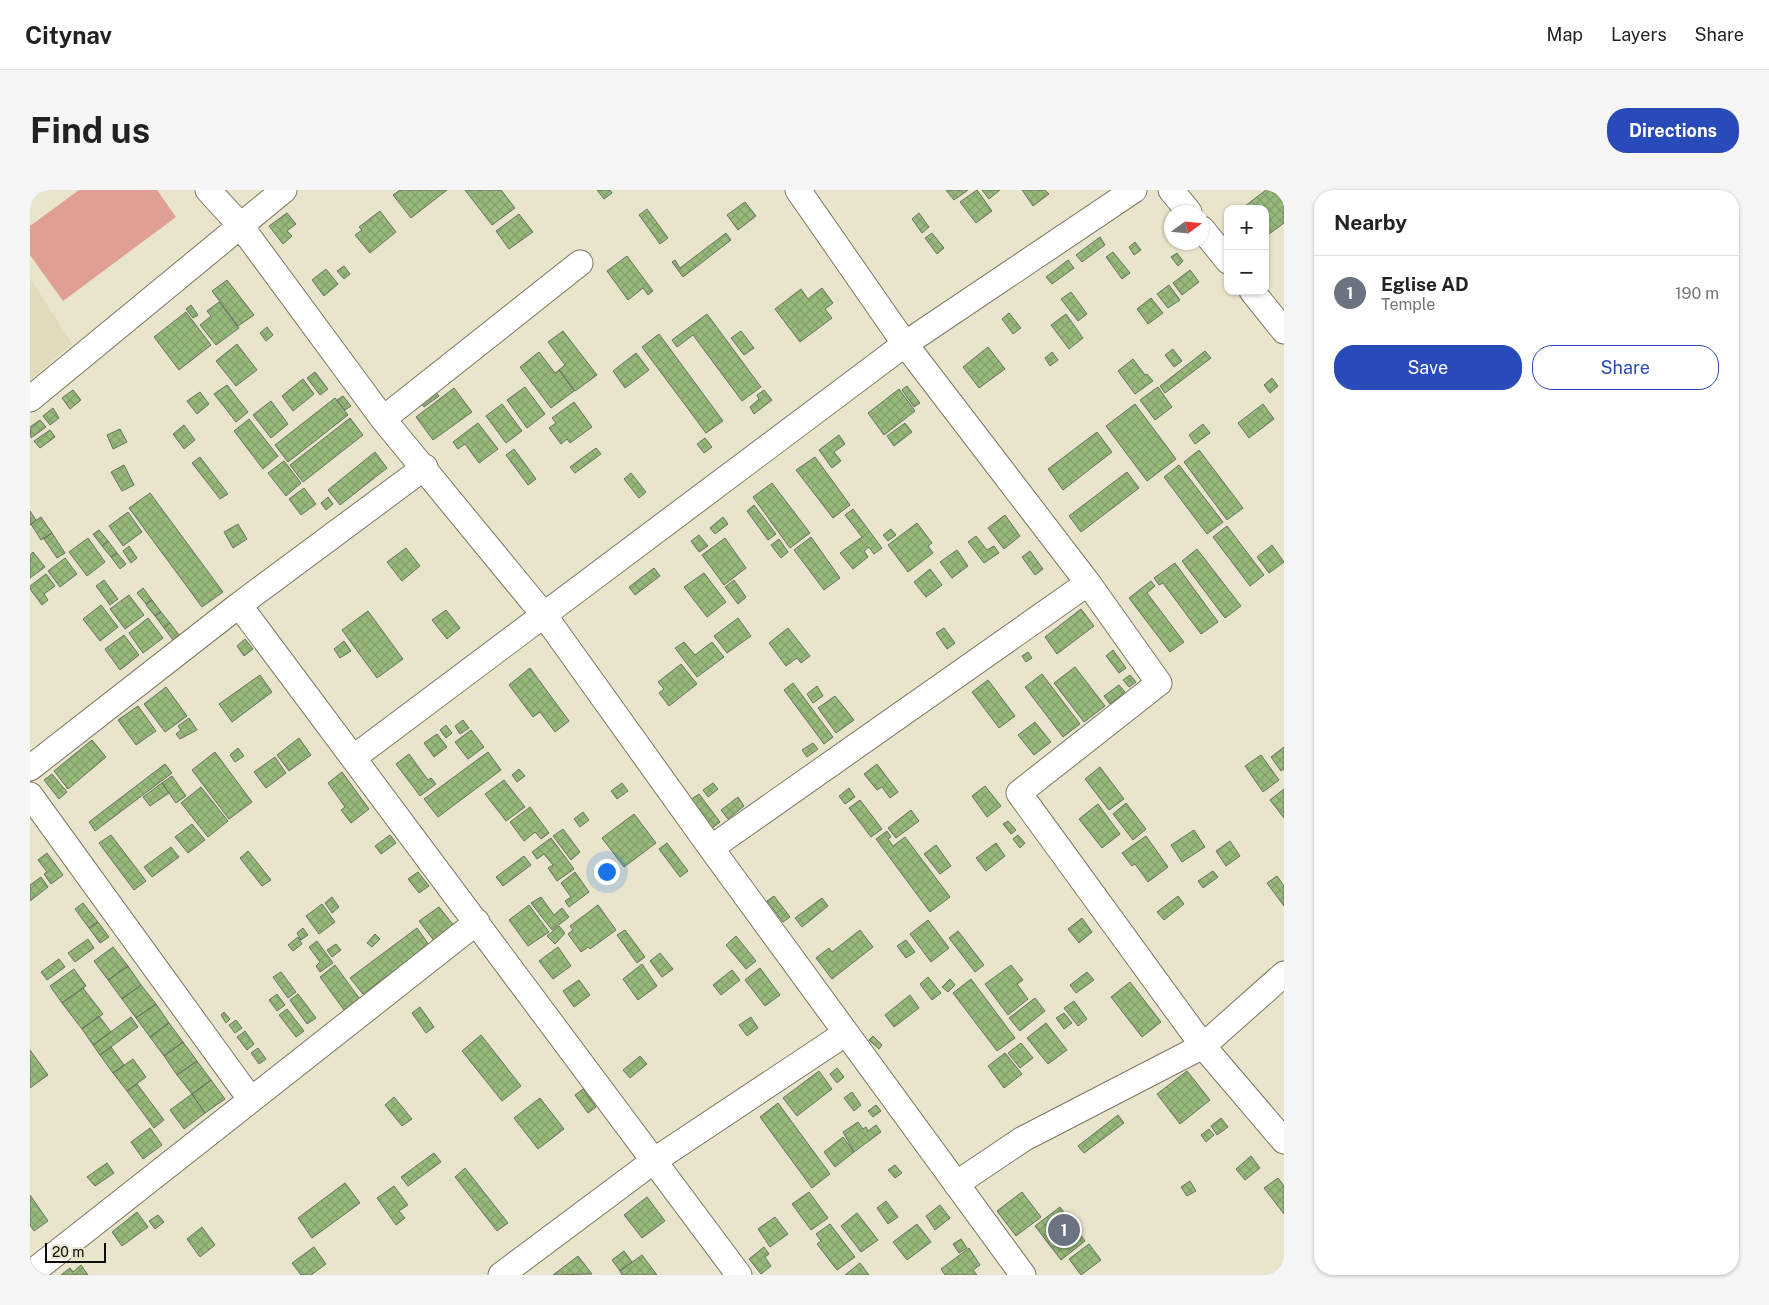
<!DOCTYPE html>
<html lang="en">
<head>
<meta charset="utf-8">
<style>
  body { margin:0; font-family:"Public Sans",sans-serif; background:#f6f6f6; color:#222 }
  .controls { position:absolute; right:15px; top:15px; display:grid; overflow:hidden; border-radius:10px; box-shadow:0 1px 4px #0004 }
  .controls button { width:45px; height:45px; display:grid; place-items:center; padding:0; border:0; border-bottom:1px solid #e0e0e0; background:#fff; color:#222; font:25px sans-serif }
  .compass { position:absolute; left:1134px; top:15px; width:45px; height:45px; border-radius:50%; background:#fff; box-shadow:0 1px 4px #0004; rotate:75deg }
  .scale { position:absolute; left:15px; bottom:12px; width:61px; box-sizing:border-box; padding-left:5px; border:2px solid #0d0b05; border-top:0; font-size:14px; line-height:18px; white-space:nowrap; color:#0d0b05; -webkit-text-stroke:4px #e9e4cc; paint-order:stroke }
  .you { position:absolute; left:576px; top:681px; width:18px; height:18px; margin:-12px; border:4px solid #fff; border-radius:50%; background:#1a73e8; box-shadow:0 0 0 8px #1a73e833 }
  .badge { display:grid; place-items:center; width:32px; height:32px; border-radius:50%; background:#294ab9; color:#fff; font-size:16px; font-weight:700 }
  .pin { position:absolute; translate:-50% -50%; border:2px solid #fff; box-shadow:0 1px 5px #0006 }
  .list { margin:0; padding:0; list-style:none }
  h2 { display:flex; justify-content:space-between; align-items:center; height:65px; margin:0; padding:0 20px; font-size:21px }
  h2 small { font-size:16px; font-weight:400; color:#767676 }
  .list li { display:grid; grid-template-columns:32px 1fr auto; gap:15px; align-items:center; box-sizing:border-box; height:75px; padding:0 20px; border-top:1px solid #e0e0e0 }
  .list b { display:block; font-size:19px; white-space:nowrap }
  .list p { margin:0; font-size:16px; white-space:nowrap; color:#767676 }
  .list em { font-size:16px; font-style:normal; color:#767676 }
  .actions { display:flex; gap:10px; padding:15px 20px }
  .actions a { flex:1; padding:11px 0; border:1px solid #294ab9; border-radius:20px; text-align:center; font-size:18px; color:#294ab9 }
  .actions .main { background:#294ab9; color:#fff }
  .map { position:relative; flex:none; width:1254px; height:1085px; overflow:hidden; border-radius:20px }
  header { display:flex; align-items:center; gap:30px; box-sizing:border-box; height:70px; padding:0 25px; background:#fff; border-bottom:1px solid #e0e0e0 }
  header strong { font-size:24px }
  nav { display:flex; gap:28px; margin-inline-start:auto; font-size:18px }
  .intro { display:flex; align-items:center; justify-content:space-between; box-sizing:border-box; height:120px; padding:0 30px }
  h1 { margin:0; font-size:35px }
  .button { padding:12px 22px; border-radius:20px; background:#294ab9; color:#fff; font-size:18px; font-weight:700 }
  main { display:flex; gap:30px; padding:0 30px }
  aside { flex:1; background:#fff; border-radius:20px; box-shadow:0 1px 4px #0004 }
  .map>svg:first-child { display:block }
  .built { fill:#e1dabb }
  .green { fill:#df9f93 }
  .building { fill:url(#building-cross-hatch); stroke:#67725f }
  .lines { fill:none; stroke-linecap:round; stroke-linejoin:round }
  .minor-casing { stroke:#7b7762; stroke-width:27 }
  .minor { stroke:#fff; stroke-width:25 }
</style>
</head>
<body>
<header>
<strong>Citynav</strong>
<nav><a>Map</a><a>Layers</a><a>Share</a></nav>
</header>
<div class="intro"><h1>Find us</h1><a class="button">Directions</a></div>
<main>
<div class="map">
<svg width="1254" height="1085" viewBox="0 0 1254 1085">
  <defs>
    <pattern id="building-cross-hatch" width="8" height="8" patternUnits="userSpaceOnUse" patternTransform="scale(1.25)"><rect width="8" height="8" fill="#97b97b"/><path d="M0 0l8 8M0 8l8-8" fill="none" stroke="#819e69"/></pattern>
  </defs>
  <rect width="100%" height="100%" fill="#e9e4cc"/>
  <path class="built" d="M0 88 42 154 0 190Z"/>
  <path class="green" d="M49 0H127L146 27 33 111 0 65V36Z"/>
  <path class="building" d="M370 0H417L381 28 363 5Z
    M435 0H471L485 18 462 35Z
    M567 0H580L582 3 574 9Z
    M916 0H938L924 10Z
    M947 0 962 21 946 33 930 12Z
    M952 0H970L959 9Z
    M992 0H1015L1019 4 1003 16Z
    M1236 0H1254V33L1235 47V19H1211Z
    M715 12 726 26 708 40 697 25Z
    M617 19 638 48 630 54 609 25Z
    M350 21 366 42 340 63 325 45 332 40 329 37Z
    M257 23 266 34 257 41 262 46 253 54 239 36Z
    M889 23 899 37 892 43 882 29Z
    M489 24 503 42 479 59 466 41Z
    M696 43 701 50 653 87 642 72 645 70 650 78Z
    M902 43 914 58 907 64 895 48Z
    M1070 47 1075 55 1052 72 1046 65Z
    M1105 52 1111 60 1104 65 1099 57Z
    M1083 62 1100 83 1092 89 1076 67Z
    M1147 63 1153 71 1148 76 1141 67Z
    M597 66 623 101 618 105 613 98 598 110 577 81Z
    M1038 70 1044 78 1022 94 1016 87Z
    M314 76 320 84 314 89 307 81Z
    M296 79 308 94 294 106 282 90Z
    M1160 80 1169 92 1152 105 1143 93Z
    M197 90 224 125 208 136 182 101Z
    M1139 95 1150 110 1138 118 1127 104Z
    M792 98 803 113 795 119 802 128 770 152 745 119 771 99 778 109Z
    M1041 102 1057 124 1048 131 1031 109Z
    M1121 108 1133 123 1118 134 1107 119Z
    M189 112 209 138 186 155 170 135 181 126 177 121Z
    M161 115 168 125 163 128 156 119Z
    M156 122 181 155 149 180 124 147Z
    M979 123 991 138 983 144 972 129Z
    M677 124 731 197 712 211 663 145 647 157 642 150Z
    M1036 124 1053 148 1039 159 1021 135Z
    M237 137 243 145 236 151 230 143Z
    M533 141 567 185 545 201 529 180 535 175 518 152Z
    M711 141 724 158 714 165 701 148Z
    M629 144 693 231 676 243 612 157Z
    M207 154 227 180 206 196 186 171Z
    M958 157 975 179 949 198 933 177Z
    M1143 159 1152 171 1144 177 1135 165Z
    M1175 161 1181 168 1135 203 1130 196Z
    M509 162 525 183 529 180 544 201 521 218 490 177Z
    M1022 162 1028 170 1020 176 1015 168Z
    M606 163 619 180 595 198 583 181Z
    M1103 169 1115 185 1117 184 1123 191 1105 204 1088 181Z
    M285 182 298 199 290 205 277 188Z
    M1242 188 1248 196 1240 203 1234 195Z
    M273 189 284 204 263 221 252 206Z
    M197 195 218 222 206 232 184 204Z
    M877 196 890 213 884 217 872 200Z
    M495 197 515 224 497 238 477 210Z
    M1128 197 1142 217 1125 230 1110 210Z
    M424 198 442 222 403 250 386 227Z
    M403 199 409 206 394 217 389 210Z
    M869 199 885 221 854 245 838 223Z
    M43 200 51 210 40 219 32 208Z
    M734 200 742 210 724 224 720 217 729 209 727 205Z
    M170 202 179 214 167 224 157 211Z
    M313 206 321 216 315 220 307 210Z
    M305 208 318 225 258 272 245 255Z
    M241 211 258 234 241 248 223 225Z
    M544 212 562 237 540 253 537 249 531 254 519 238 526 233 522 228Z
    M472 214 492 241 476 253 456 226Z
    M1105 214 1146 269 1117 291 1076 236Z
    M1233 214 1244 229 1219 248 1208 233Z
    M23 218 29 228 20 235 13 226Z
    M320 228 333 245 273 292 260 275Z
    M219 229 248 266 233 279 204 241Z
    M10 230 16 237 1 248 0 237Z
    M448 233 468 259 449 273 435 254 428 259 423 252Z
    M875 233 882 242 864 256 857 246Z
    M1173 234 1180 243 1165 254 1159 245Z
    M154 235 165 250 154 259 143 244Z
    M90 239 97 252 83 259 77 245Z
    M20 240 25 247 10 258 4 251Z
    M1067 242 1082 262 1033 300 1018 279Z
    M809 245 815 254 804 262 811 271 802 278 789 260Z
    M675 248 682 257 674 263 667 254Z
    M566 258 571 264 545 283 540 277Z
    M484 259 506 289 498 295 476 265Z
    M1169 260 1213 318 1197 330 1154 272Z
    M345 262 357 278 310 315 298 300Z
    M170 267 198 304 190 309 162 273Z
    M785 267 820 315 803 328 766 280Z
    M254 271 271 293 256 306 238 283Z
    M94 275 104 295 92 301 81 282Z
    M1149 275 1193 332 1177 344 1134 287Z
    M1097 282 1109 298 1051 342 1039 326Z
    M601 283 616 302 609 308 594 289Z
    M742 293 780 343 760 358 723 307Z
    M274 298 286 314 271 325 259 309Z
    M120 303 193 402 172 417 99 318Z
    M298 307 303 314 296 320 291 313Z
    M724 315 746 344 738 350 717 321Z
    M823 319 852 358 844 364 839 357 834 361 838 367 823 379 810 363 832 347 815 325Z
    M0 321 6 330 0 335Z
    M98 322 112 342 93 356 79 336Z
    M975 325 990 346 974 359 958 338Z
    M11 327 22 343 11 350 1 334Z
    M693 327 698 334 685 344 680 338Z
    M887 333 902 353 898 356 903 363 878 382 858 355Z
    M208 334 217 349 203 358 194 342Z
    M1197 336 1234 385 1220 396 1183 347Z
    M861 339 866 345 858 351 853 345Z
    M69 340 78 351 72 356 63 344Z
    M22 343 35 363 27 368 14 349Z
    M669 345 678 356 669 362 661 351Z
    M946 346 957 360 964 356 969 363 954 373 938 352Z
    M781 347 810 388 794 400 764 360Z
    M58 348 75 372 57 386 39 362Z
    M695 348 716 378 694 395 672 365Z
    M749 349 758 362 751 368 741 355Z
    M78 351 87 363 81 367 72 356Z
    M1242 355 1254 372 1239 383 1227 367Z
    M99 356 107 368 101 373 93 361Z
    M376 358 390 376 372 391 357 372Z
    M1167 359 1211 416 1195 428 1152 371Z
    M927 360 938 376 922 388 910 372Z
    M1000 361 1013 379 1005 385 992 367Z
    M3 362 15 377 0 388V365Z
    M87 363 96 374 90 379 81 367Z
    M35 368 47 384 30 397 18 381Z
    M1145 373 1188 432 1171 444 1133 393 1129 395 1124 388Z
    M624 378 630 386 605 405 599 397Z
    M900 379 912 395 896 407 884 392Z
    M674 383 696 412 677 427 654 397Z
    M16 384 25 396 14 404 18 410 12 415 0 399V396Z
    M74 390 88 409 80 415 66 396Z
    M704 390 716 407 708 414 695 397Z
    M1121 391 1125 396 1117 403 1154 452 1140 462 1099 408Z
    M113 398 122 410 116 414 107 403Z
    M99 405 114 425 95 439 80 419Z
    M122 410 131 422 125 426 116 415Z
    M71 415 88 437 70 451 53 429Z
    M1051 419 1064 436 1027 464 1015 447Z
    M416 420 430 438 417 449 402 430Z
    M338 421 373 469 347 488 312 440Z
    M131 422 140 433 134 438 125 426Z
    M118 428 133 448 113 463 99 443Z
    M708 428 721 446 697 463 684 446Z
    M140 433 149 445 143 450 134 438Z
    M758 438 780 466 771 473 767 468 756 476 739 453Z
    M914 438 925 453 917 459 906 443Z
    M94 445 109 465 90 480 75 459Z
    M215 449 223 459 214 466 207 456Z
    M314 451 321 461 310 468 304 459Z
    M654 452 665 465 682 452 694 467 667 487 645 458Z
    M1083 460 1096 478 1089 483 1076 466Z
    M998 462 1002 468 996 472 992 466Z
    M651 474 667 494 639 516 629 503 634 499 628 492Z
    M1045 477 1075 516 1054 532 1024 493Z
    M500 478 539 531 525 542 510 522 503 527 479 495Z
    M1012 484 1050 534 1033 547 995 497Z
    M230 485 242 502 202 532 189 514Z
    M1100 485 1106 492 1099 497 1093 490Z
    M958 490 985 526 969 538 942 502Z
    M763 493 803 547 794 554 754 500Z
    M1089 495 1095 502 1080 514 1074 506Z
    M787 496 793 506 783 513 777 504Z
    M136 497 157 526 135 542 114 514Z
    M805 506 824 530 806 543 788 518Z
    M108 516 126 541 106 555 88 530Z
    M159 528 167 540 150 549 146 544 151 540 148 536Z
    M433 530 439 538 430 544 425 536Z
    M1005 532 1021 552 1004 565 988 545Z
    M416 535 422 543 416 548 410 540Z
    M441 540 454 557 438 569 425 552Z
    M407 544 417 557 404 567 394 553Z
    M269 548 281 565 259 581 247 565Z
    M62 550 76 567 38 599 24 581Z
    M783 553 788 559 777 567 772 560Z
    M1254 557V579L1251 581 1241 567Z
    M208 558 214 566 205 572 200 565Z
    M185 562 222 612 199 629 162 580Z
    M458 562 471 580 408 627 394 609Z
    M379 564 398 590 401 588 406 594 390 606 366 574Z
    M1231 565 1249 590 1233 602 1215 576Z
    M245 567 256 583 236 598 224 582Z
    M135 574 142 583 65 641 59 632Z
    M847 574 868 602 860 608 852 597 847 600 834 584Z
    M1070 577 1094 609 1079 620 1055 589Z
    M489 579 495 586 487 592 482 585Z
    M312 582 339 619 321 633 311 620 315 617 298 593Z
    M22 584 37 602 29 609 14 590Z
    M142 586 156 606 146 613 132 593Z
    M474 590 495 617 476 631 455 604Z
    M132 593 139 603 120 616 113 607Z
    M592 593 598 601 587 609 581 601Z
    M683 593 688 599 678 607 673 600Z
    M955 596 971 616 957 627 942 606Z
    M171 597 198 631 178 647 151 613Z
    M819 598 825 607 815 614 809 606Z
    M1254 599V628L1240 610Z
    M669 604 690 632 681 639 660 610Z
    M708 607 714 616 698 629 691 620Z
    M830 610 852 639 841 647 819 618Z
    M1096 613 1116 639 1103 650 1083 624Z
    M1068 614 1090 644 1072 658 1049 629Z
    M500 617 519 643 511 649 505 642 494 651 480 632Z
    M881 620 889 631 866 648 858 638Z
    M553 622 559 630 550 637 544 629Z
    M604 624 626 653 594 677 572 648Z
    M978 631 986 640 981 644 973 634Z
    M162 634 175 650 158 663 145 647Z
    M533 639 550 662 541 670 523 646Z
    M1164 640 1175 657 1152 672 1141 655Z
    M857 641 861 647 858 649 863 656 875 647 920 707 900 722 846 649Z
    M81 645 116 691 104 700 69 653Z
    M360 645 366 653 351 664 345 656Z
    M988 645 995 653 990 658 983 649Z
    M1116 646 1138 677 1118 692 1105 674 1102 676 1092 663Z
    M521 648 544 679 527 691 518 678 523 675 514 664 507 669 502 662Z
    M1200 651 1210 666 1196 676 1186 661Z
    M637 653 658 681 650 687 629 659Z
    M966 653 975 666 956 681 946 668Z
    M906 655 921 676 910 684 894 664Z
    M141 657 149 667 122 687 114 677Z
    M218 661 241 690 232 696 210 668Z
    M17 663 33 685 21 694 14 684 17 682 8 670Z
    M494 666 501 675 473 696 466 687Z
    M1183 681 1188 687 1173 698 1168 691Z
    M388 682 399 696 389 703 378 689Z
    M545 682 559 702 539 717 535 711 541 707 531 693Z
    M1247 686 1254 696V716L1237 693Z
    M11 687 18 697 0 711V695Z
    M744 706 760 727 753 732 737 711Z
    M1148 706 1154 714 1134 730 1127 722Z
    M302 707 309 717 302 723 295 713Z
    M511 707 524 725 532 718 539 727 522 740 501 713Z
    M792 708 798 716 772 737 765 728Z
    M53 713 68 732 59 738 45 719Z
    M292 714 305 732 289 744 276 726Z
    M499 715 519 742 498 756 479 730Z
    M568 715 586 740 560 759 558 757 551 762 538 744 543 740 540 736Z
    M409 717 425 737 405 752 389 731Z
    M1052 728 1062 742 1049 753 1038 739Z
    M898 730 919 758 901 772 880 744Z
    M68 732 79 747 70 753 59 738Z
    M529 736 535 743 525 754 517 746Z
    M273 738 278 745 271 750 267 743Z
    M387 738 399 755 333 804 320 788Z
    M595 740 615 767 607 773 587 745Z
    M830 740 843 757 802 789 786 768 799 758 802 762Z
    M928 741 954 775 945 782 919 748Z
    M345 744 350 749 342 757 337 753Z
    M706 746 726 771 716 779 696 755Z
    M268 747 272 754 263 761 258 755Z
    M58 749 64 758 45 772 38 763Z
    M876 750 885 762 876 768 867 756Z
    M287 751 303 773 290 782 286 776 290 772 279 757Z
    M306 754 311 760 302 767 297 760Z
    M83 757 98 776 78 790 64 771Z
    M528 757 541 776 523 789 509 771Z
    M630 763 643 779 632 787 620 771Z
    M29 769 35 777 17 790 11 782Z
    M612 774 627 796 608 810 593 789Z
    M305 775 329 808 314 820 290 787Z
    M981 775 993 790 987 794 998 809 978 825 955 794Z
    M98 776 111 795 92 809 78 790Z
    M730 778 750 805 735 816 715 790Z
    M44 779 56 796 32 813 20 796Z
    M702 780 710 790 691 805 683 795Z
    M251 782 266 802 258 808 243 787Z
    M1057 782 1064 790 1046 803 1040 795Z
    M898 787 911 803 902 810 890 794Z
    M920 789 925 795 918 802 912 797Z
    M941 789 985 848 967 861 923 803Z
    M549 790 560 805 544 817 533 801Z
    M1100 792 1131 832 1112 847 1081 807Z
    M111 795 126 814 106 828 92 809Z
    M53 798 73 824 52 839 32 813Z
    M247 804 255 815 247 821 239 810Z
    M268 804 286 828 277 834 260 810Z
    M880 805 889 818 864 837 855 825Z
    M1005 808 1015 821 990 841 979 828Z
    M1044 811 1057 829 1048 836 1034 818Z
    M126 814 139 833 120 847 106 828Z
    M390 817 404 837 396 843 382 823Z
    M257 819 274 841 266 847 249 825Z
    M194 822 200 829 196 833 191 825Z
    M1034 823 1042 833 1034 839 1026 828Z
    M69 826 81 842 63 855 52 839Z
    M101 827 108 837 70 865 63 855Z
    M721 827 728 838 717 846 709 835Z
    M206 830 212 838 205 843 199 835Z
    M139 833 153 852 134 866 120 847Z
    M1016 833 1037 860 1018 874 997 848Z
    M215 841 224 854 217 860 207 847Z
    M451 845 491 896 472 911 432 861Z
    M843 846 852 855 849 859 839 850Z
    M153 852 167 871 147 885 134 866Z
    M991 853 1003 868 990 878 978 863Z
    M81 857 94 875 83 883 70 865Z
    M228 858 236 869 229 874 221 863Z
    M0 860 18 885 0 898Z
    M975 863 992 884 974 898 958 876Z
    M610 866 617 874 600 888 593 880Z
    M103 869 116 887 97 901 83 883Z
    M167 871 181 890 162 904 147 885Z
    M807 878 814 887 807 893 800 884Z
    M789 881 802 899 767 926 753 908Z
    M1157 881 1180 910 1150 934 1127 904Z
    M181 890 195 909 175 923 162 904Z
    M107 894 134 930 124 938 97 901Z
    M553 899 566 917 558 923 545 905Z
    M822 902 831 915 824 921 814 908Z
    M162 904 175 923 154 939 140 920Z
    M364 907 382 929 372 936 355 915Z
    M510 908 534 939 508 959 484 928Z
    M748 913 800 984 782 998 730 927Z
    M846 915 851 921 843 927 838 921Z
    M1088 925 1094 933 1054 963 1048 956Z
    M1191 928 1198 937 1187 945 1181 936Z
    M828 932 833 939 836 937 838 941 846 935 851 942 824 962 813 942Z
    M120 938 132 955 113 969 101 952Z
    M1179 939 1184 945 1176 952 1171 945Z
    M813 947 824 962 805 977 794 962Z
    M404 963 411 972 378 996 371 987Z
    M1221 966 1230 978 1215 990 1206 979Z
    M77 973 84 983 65 996 57 987Z
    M865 975 872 983 865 988 858 980Z
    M435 978 478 1033 467 1041 425 987Z
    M1248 988 1254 996V1024L1234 998Z
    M1160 991 1166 1001 1157 1006 1151 997Z
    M315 993 330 1013 282 1048 268 1028Z
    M364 996 378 1015 369 1021 375 1028 366 1035 347 1008Z
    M779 1002 798 1028 781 1040 762 1014Z
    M992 1002 1011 1027 986 1046 967 1021Z
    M0 1005 18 1031 4 1041 0 1035Z
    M617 1007 635 1031 612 1048 594 1025Z
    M856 1011 868 1027 858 1034 847 1018Z
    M910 1015 920 1028 905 1040 896 1026Z
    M1030 1017 1055 1051 1031 1070 1005 1036Z
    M107 1022 118 1037 92 1056 82 1042Z
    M827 1023 848 1050 831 1062 811 1036Z
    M128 1025 134 1032 125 1039 119 1031Z
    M745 1027 758 1044 740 1057 728 1039Z
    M800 1034 825 1067 807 1080 787 1054 791 1051 786 1044Z
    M887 1034 901 1052 877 1070 863 1052Z
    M172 1037 185 1055 170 1067 157 1049Z
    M931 1049 937 1058 929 1063 923 1054Z
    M1059 1054 1071 1070 1051 1085 1039 1069Z
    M284 1057 296 1074 281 1085H271L262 1073Z
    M734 1057 739 1064 735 1067 741 1076 731 1084 719 1069Z
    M939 1058 950 1075 943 1080 947 1085H915L911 1079Z
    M594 1061 602 1072 590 1081 582 1070Z
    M612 1065 627 1085H592L590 1081Z
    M548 1066 562 1084 523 1085Z
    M830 1073 839 1085H815Z
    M51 1075 58 1085H31L40 1078 43 1082Z"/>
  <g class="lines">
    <defs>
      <path id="minor" d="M178 0 210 35 353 229 514 425 681 658 993 1085
        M768 0 875 154 1058 393 1129 493 989 603 1173 856 1254 951
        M1141 0 1159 22
        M1172 39 1198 71
        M1222 101 1254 141
        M0 209 254 0
        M353 229 550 73
        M209 415 709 1085
        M323 568 875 154 1104 0
        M0 578 209 415 395 277
        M0 605 221 910
        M681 658 1058 393
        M926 994 993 949 1173 856 1254 784
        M0 1084 447 732
        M471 1085 625 970 816 843"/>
    </defs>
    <use href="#minor" class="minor-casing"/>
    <use href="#minor" class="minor"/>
  </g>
</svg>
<div class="controls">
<button>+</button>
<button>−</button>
</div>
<svg class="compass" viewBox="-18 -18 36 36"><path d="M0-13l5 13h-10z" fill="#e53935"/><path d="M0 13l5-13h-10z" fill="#767676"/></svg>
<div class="scale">20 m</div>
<div class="you"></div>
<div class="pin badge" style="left:1034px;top:1040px;background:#6b7280">1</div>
</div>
<aside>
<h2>Nearby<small></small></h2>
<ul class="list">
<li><span class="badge" style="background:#6b7280">1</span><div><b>Eglise AD</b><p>Temple</p></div><em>190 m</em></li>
</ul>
<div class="actions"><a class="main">Save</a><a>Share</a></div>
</aside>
</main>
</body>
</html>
